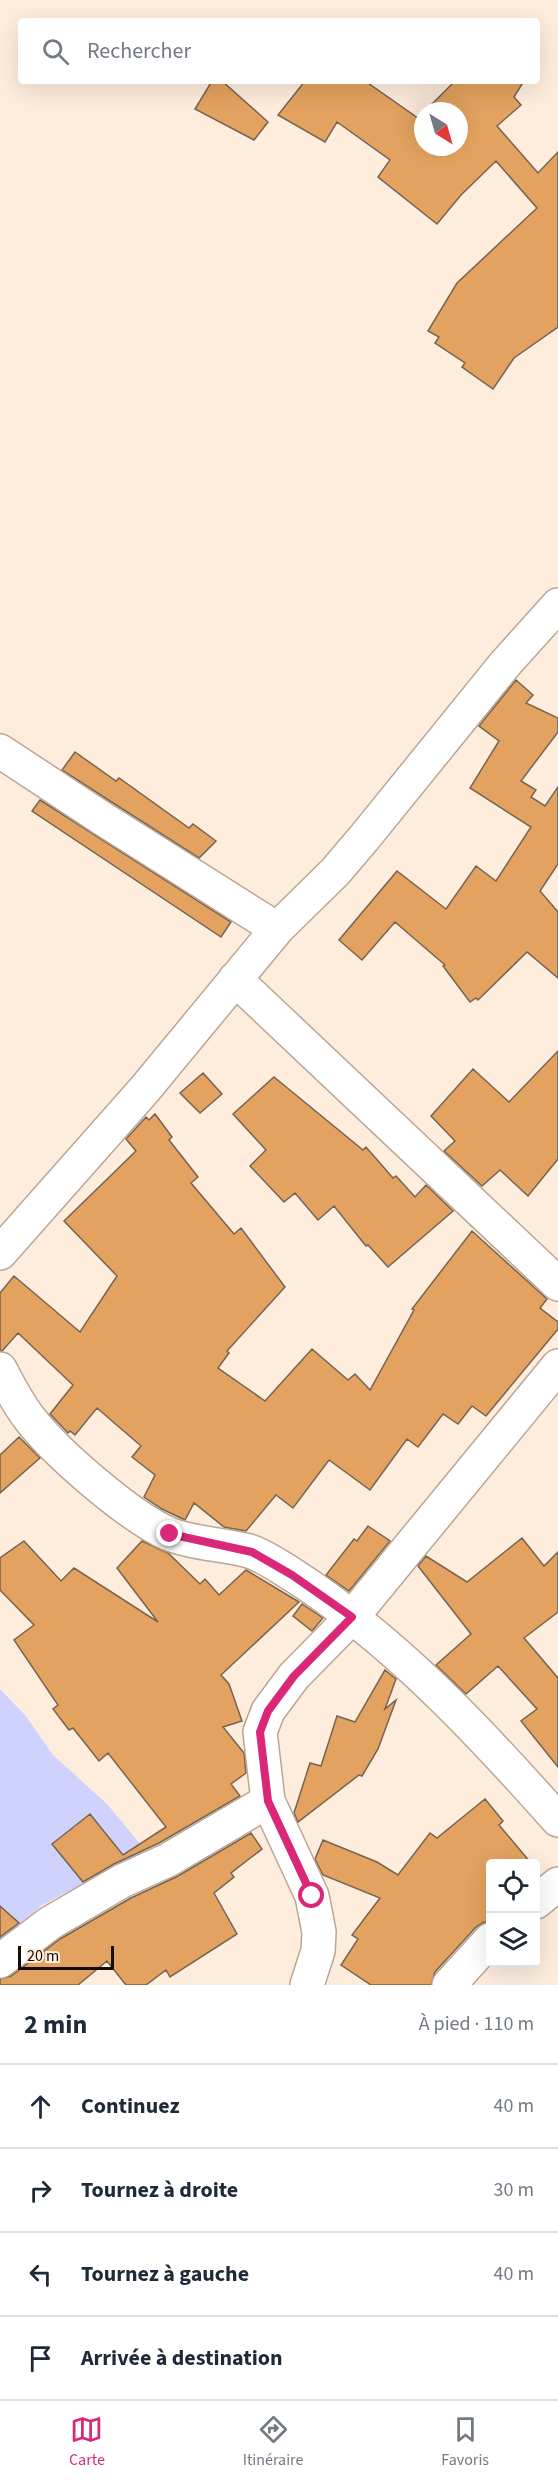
<!DOCTYPE html>
<html lang="fr">
<head>
<meta charset="utf-8">
<style>
  body { margin:0; font-family:"Source Sans 3",sans-serif; background:#f2f2f3; color:#1f2937 }
  .controls { position:absolute; right:18px; bottom:18px; display:grid; overflow:hidden; border-radius:6px; box-shadow:0 6px 24px #0002 }
  .controls button { width:54px; height:54px; display:grid; place-items:center; padding:0; border:0; border-bottom:2px solid #e0e1e3; background:#fff; color:#1f2937; font:30px sans-serif }
  .compass { position:absolute; left:414px; top:102px; width:54px; height:54px; border-radius:50%; background:#fff; box-shadow:0 6px 24px #0002; rotate:143deg }
  .scale { position:absolute; left:18px; bottom:15px; width:96px; box-sizing:border-box; padding-left:6px; border:3px solid #140d07; border-top:0; font-size:16px; line-height:21px; white-space:nowrap; color:#140d07; -webkit-text-stroke:4px #feeddd; paint-order:stroke }
  .stop { position:absolute; width:18px; height:18px; margin:-14px; border:4px solid #db2777; border-radius:50%; background:#fff }
  .stop.end { background:#db2777; border-color:#fff; box-shadow:0 2px 6px #0008 }
  .list { margin:0; padding:0; list-style:none }
  h2 { display:flex; justify-content:space-between; align-items:center; height:78px; margin:0; padding:0 24px; font-size:26px }
  h2 small { font-size:20px; font-weight:400; color:#747a83 }
  .list li { display:grid; grid-template-columns:39px 1fr auto; gap:18px; align-items:center; box-sizing:border-box; height:84px; padding:0 24px; border-top:2px solid #e0e1e3 }
  .list b { display:block; font-size:22px; white-space:nowrap }
  .list em { font-size:20px; font-style:normal; color:#747a83 }
  .icon { flex:none; width:33px; height:33px; fill:none; stroke:currentColor; stroke-width:2; stroke-linecap:round; stroke-linejoin:round }
  .map { position:relative; flex:none; width:558px; height:1985px; overflow:hidden }
  .search { position:absolute; background:#fff; box-shadow:0 6px 24px #0002; left:18px; right:18px; top:18px; height:66px; display:flex; align-items:center; gap:15px; box-sizing:border-box; padding:0 21px; border-radius:6px; color:#747a83; font-size:22px }
  .sheet { height:414px; background:#fff }
  nav { display:flex; justify-content:space-around; align-items:center; box-sizing:border-box; height:84px; border-top:2px solid #e0e1e3; background:#fff; font-size:16px; color:#747a83 }
  nav a { display:grid; justify-items:center; gap:3px }
  nav .on { color:#db2777 }
  .map>svg:first-child { display:block }
  .green { fill:#d0d2fe }
  .building { fill:#e3a25f; stroke:#766452; stroke-width:1.5 }
  .lines { fill:none; stroke-linecap:round; stroke-linejoin:round }
  .minor-casing { stroke:#baa694; stroke-width:36 }
  .minor { stroke:#fff; stroke-width:33 }
  .route { stroke:#db2777; stroke-width:8 }
</style>
</head>
<body>
<div class="map">
<svg width="558" height="1985" viewBox="0 0 558 1985">
  <rect width="100%" height="100%" fill="#feeddd"/>
  <path class="green" d="M0 1689 25 1715 53 1755 107 1804 146 1851 42 1905 0 1944Z"/>
  <path class="building" d="M212 81H222L268 122 254 140 195 109Z
    M305 81H365L418 118 423 113V147H459V111H425L455 81H524L514 97 521 105 497 126 538 173 558 152V327L514 358 493 389 462 367 465 363 435 343 439 337 428 331 457 283 537 208 496 161 461 195 437 224 378 177 390 160 337 122 325 142 278 115Z
    M516 680 533 695 526 703 558 718V732L521 781 536 790 531 797 545 806 558 787V864L540 891 558 912V978L527 952 478 1000 476 998 470 1002 443 966 445 965 395 922 362 960 339 940 397 871 446 909 476 866 496 881 531 827 470 788 499 741 479 726Z
    M75 752 116 781 119 778 189 828 193 824 216 841 199 858 110 801 62 770Z
    M40 800 231 922 221 937 32 811Z
    M558 1051V1159L528 1196 500 1170 482 1186 444 1151 455 1141 431 1116 473 1069 509 1102Z
    M203 1073 222 1094 200 1113 180 1093Z
    M274 1077 363 1150 366 1147 393 1178 396 1176 415 1197 426 1185 453 1211 388 1267 368 1245 366 1246 334 1206 318 1220 295 1193 284 1202 250 1166 266 1150 233 1114Z
    M155 1114 172 1137 169 1140 198 1177 191 1183 234 1234 241 1228 285 1287 227 1351 229 1353 218 1368 265 1401 312 1349 348 1380 355 1374 370 1390 414 1310 412 1309 472 1231 547 1299 540 1308 558 1322V1329L486 1416 472 1406 458 1424 443 1414 418 1447 407 1439 370 1490 329 1460 293 1508 276 1495 246 1531 224 1527 194 1503 185 1520 162 1509 144 1497 155 1475 132 1457 141 1446 97 1408 75 1435 70 1431 68 1433 50 1414 73 1385 18 1333 2 1351 0 1350V1293L14 1276 80 1332 117 1276 64 1221 136 1151 126 1139 146 1117 149 1120Z
    M19 1437 40 1458 0 1493V1455Z
    M368 1526 390 1541 349 1591 326 1575 354 1539 357 1541Z
    M522 1538 544 1566 558 1552V1612L524 1638 558 1678V1767L521 1721 537 1709 498 1666 466 1694 436 1665 471 1634 418 1566 426 1556 467 1582Z
    M24 1541 61 1581 74 1568 158 1622 117 1568 142 1541 168 1553 200 1584 205 1579 219 1595 246 1570 299 1602 221 1675 229 1684 242 1721 223 1727 244 1753 246 1773 231 1784 240 1796 159 1843 114 1864 83 1882 52 1844 90 1814 123 1855 166 1827 108 1753 99 1761 73 1728 69 1730 53 1709 58 1705 14 1640 34 1625 0 1590V1558Z
    M302 1604 323 1618 312 1631 293 1616Z
    M385 1670 396 1679 385 1709 396 1700 378 1749 362 1776 359 1775 298 1822 294 1813 310 1763 321 1766 337 1716 355 1722Z
    M485 1799 503 1821 499 1825 531 1863H490V1922H484L476 1927 435 1972 431 1985H371L341 1965 358 1939 352 1935 380 1898 323 1875 315 1859 323 1840 377 1862 398 1875 430 1833 437 1838Z
    M251 1833 262 1849 231 1873 234 1877 214 1893 237 1934 170 1977 166 1970 146 1985H126L107 1961 78 1985H0V1979L11 1976 60 1939 131 1898 178 1876Z
    M0 1906 19 1923 0 1937Z"/>
  <g class="lines">
    <defs>
      <path id="minor" d="M0 751 100 817 277 929
        M235 979 558 1284
        M0 1253 145 1089 277 929 335 872 364 838 505 664 558 605
        M0 1369C9 1386 18 1404 30 1419 56 1453 130 1517 169 1534 194 1544 223 1544 249 1551 263 1555 280 1567 293 1575 394 1640 479 1731 558 1820
        M536 1902 558 1884
        M0 1961 50 1923 122 1881 168 1860 268 1801
        M307 1985 318 1951 319 1932 312 1896 268 1801 260 1732 268 1711 294 1676 352 1617 558 1366
        M449 1985 490 1940"/>
    </defs>
    <use href="#minor" class="minor-casing"/>
    <use href="#minor" class="minor"/>
  </g>
  <g class="lines">
    <path class="route" d="M170 1534 252 1552 292 1575 352 1617 294 1676 268 1711 260 1732 268 1801 312 1896"/>
  </g>
</svg>
<div class="controls">
<button><svg class="icon" aria-label="locate" viewBox="0 0 24 24"><circle cx="12" cy="12" r="6"/><path d="M12 2v4M12 18v4M2 12h4M18 12h4"/></svg></button>
<button><svg class="icon" aria-label="layers" viewBox="0 0 24 24"><path d="M12 4l9 5-9 5-9-5zM3 14l9 5 9-5"/></svg></button>
</div>
<svg class="compass" viewBox="-18 -18 36 36"><path d="M0-13l5 13h-10z" fill="#e53935"/><path d="M0 13l5-13h-10z" fill="#747a83"/></svg>
<div class="scale">20 m</div>
<div class="stop" style="left:312px;top:1896px"></div>
<div class="stop end" style="left:170px;top:1534px"></div>
<div class="search"><svg class="icon" aria-label="search" viewBox="0 0 24 24"><circle cx="10" cy="10" r="6"/><path d="M15 15l6 6"/></svg>Rechercher</div>
</div>
<section class="sheet">
<h2>2 min<small>À pied · 110 m</small></h2>
<ul class="list">
<li><svg class="icon" aria-label="ahead" viewBox="0 0 24 24"><path d="M12 20V5M6 11l6-6 6 6"/></svg><div><b>Continuez</b></div><em>40 m</em></li>
<li><svg class="icon" aria-label="right" viewBox="0 0 24 24"><path d="M7 20v-9h11M14 6l5 5-5 5"/></svg><div><b>Tournez à droite</b></div><em>30 m</em></li>
<li><svg class="icon" aria-label="left" viewBox="0 0 24 24"><path d="M17 20v-9H6M10 6l-5 5 5 5"/></svg><div><b>Tournez à gauche</b></div><em>40 m</em></li>
<li><svg class="icon" aria-label="arrive" viewBox="0 0 24 24"><path d="M6 21V4h12l-3 4 3 4H6"/></svg><div><b>Arrivée à destination</b></div></li>
</ul>
</section>
<nav>
<a class="on"><svg class="icon" aria-label="map" viewBox="0 0 24 24"><path d="M3 6l6-2 6 2 6-2v14l-6 2-6-2-6 2zM9 4v14M15 6v14"/></svg>Carte</a>
<a><svg class="icon" aria-label="directions" viewBox="0 0 24 24"><path d="M12 3l9 9-9 9-9-9zM9 14v-3h6M13 9l2 2-2 2"/></svg>Itinéraire</a>
<a><svg class="icon" aria-label="saved" viewBox="0 0 24 24"><path d="M7 4h10v16l-5-4-5 4z"/></svg>Favoris</a>
</nav>
</body>
</html>
